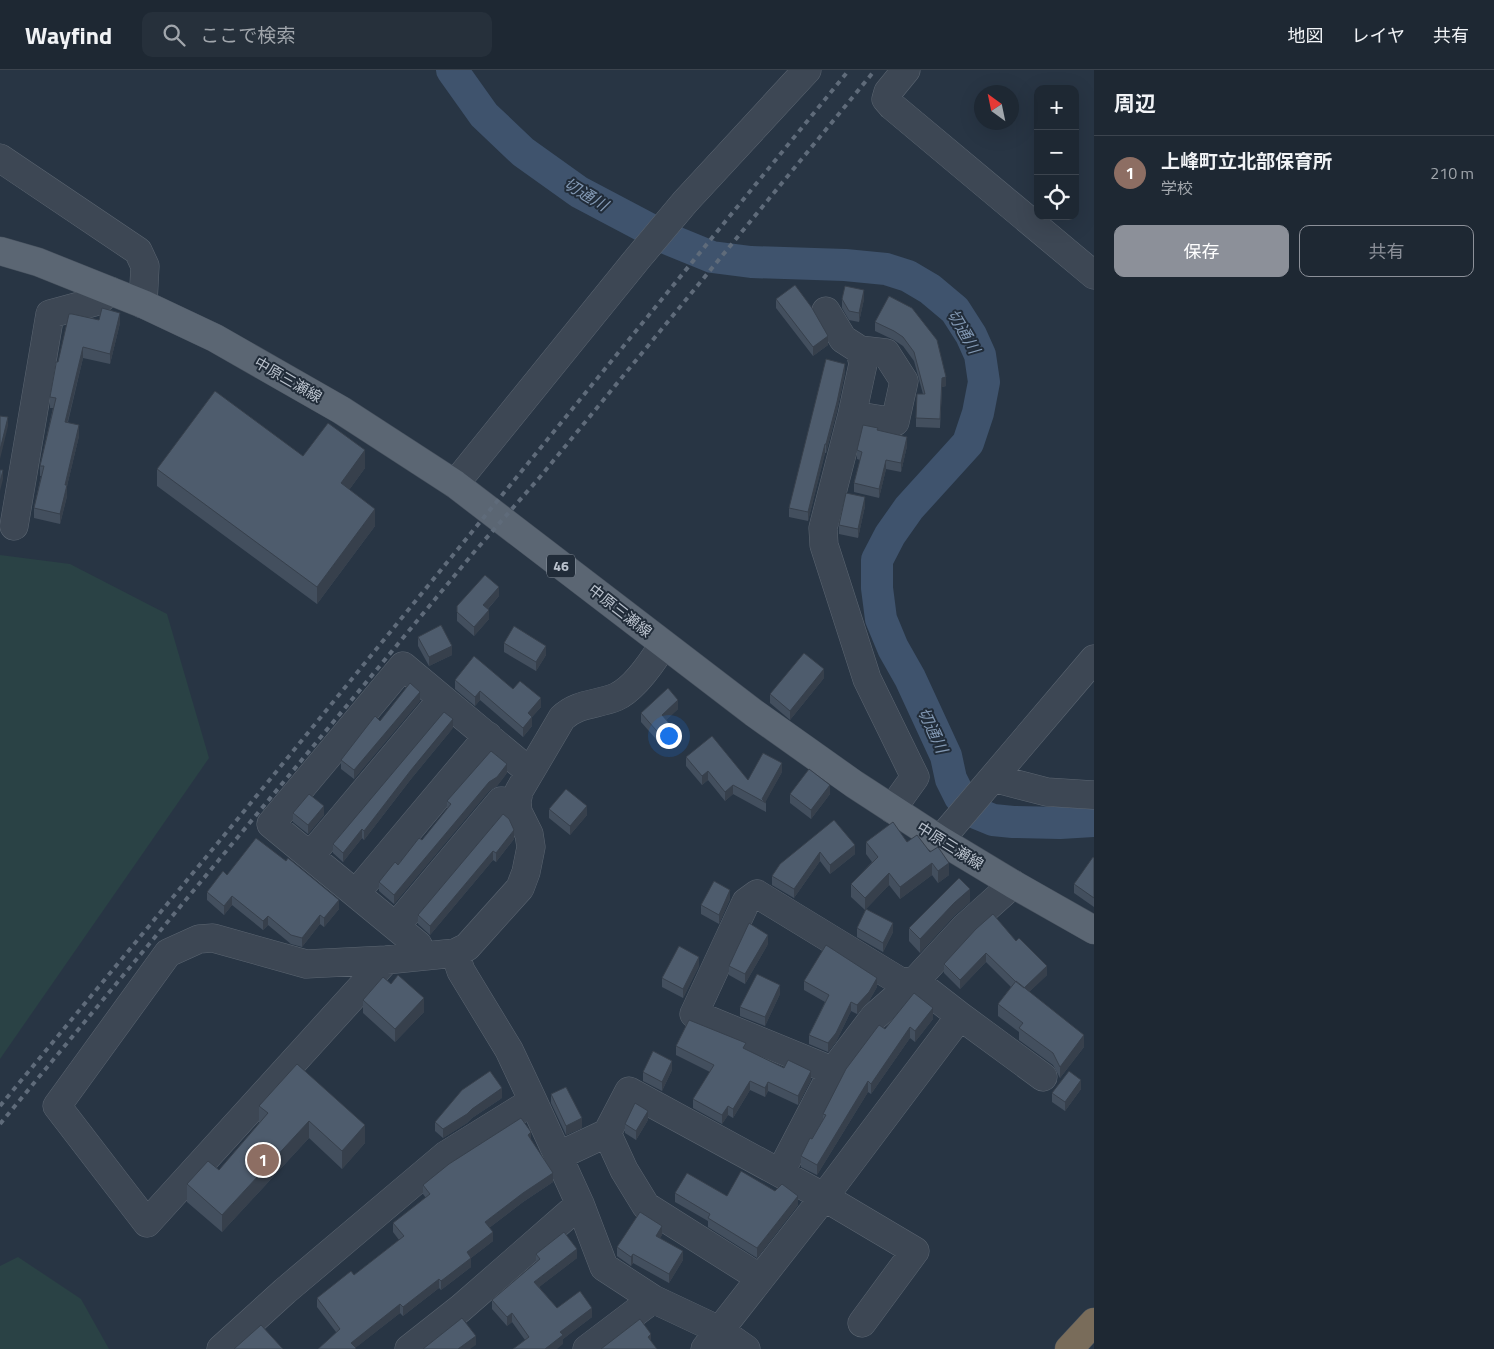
<!DOCTYPE html>
<html lang="ja">
<head>
<meta charset="utf-8">
<style>
  body { margin:0; font-family:"Titillium Web","Noto Sans JP",sans-serif; background:#26303b; color:#f1f3f6 }
  .controls { position:absolute; right:15px; top:15px; display:grid; overflow:hidden; border-radius:10px; box-shadow:0 5px 20px #0002 }
  .controls button { width:45px; height:45px; display:grid; place-items:center; padding:0; border:0; border-bottom:1px solid #3c444e; background:#1e2833; color:#f1f3f6; font:25px sans-serif }
  .compass { position:absolute; left:974px; top:15px; width:45px; height:45px; border-radius:50%; background:#1e2833; box-shadow:0 5px 20px #0002; rotate:327deg }
  .you { position:absolute; left:668px; top:665px; width:18px; height:18px; margin:-12px; border:4px solid #fff; border-radius:50%; background:#1a73e8; box-shadow:0 0 0 8px #1a73e833 }
  .badge { display:grid; place-items:center; width:32px; height:32px; border-radius:50%; background:#8c9099; color:#fff; font-size:16px; font-weight:700 }
  .pin { position:absolute; translate:-50% -50%; border:2px solid #fff; box-shadow:0 1px 5px #0006 }
  .list { margin:0; padding:0; list-style:none }
  h2 { display:flex; justify-content:space-between; align-items:center; height:65px; margin:0; padding:0 20px; font-size:21px }
  h2 small { font-size:16px; font-weight:400; color:#a1a6ac }
  .list li { display:grid; grid-template-columns:32px 1fr auto; gap:15px; align-items:center; box-sizing:border-box; height:75px; padding:0 20px; border-top:1px solid #3c444e }
  .list b { display:block; font-size:19px; white-space:nowrap }
  .list p { margin:0; font-size:16px; white-space:nowrap; color:#a1a6ac }
  .list em { font-size:16px; font-style:normal; color:#a1a6ac }
  .actions { display:flex; gap:10px; padding:15px 20px }
  .actions a { flex:1; padding:11px 0; border:1px solid #8c9099; border-radius:10px; text-align:center; font-size:18px; color:#8c9099 }
  .actions .main { background:#8c9099; color:#fff }
  .icon { flex:none; width:28px; height:28px; fill:none; stroke:currentColor; stroke-width:2; stroke-linecap:round; stroke-linejoin:round }
  .map { position:relative; flex:none; width:1094px; height:1279px; overflow:hidden }
  header { display:flex; align-items:center; gap:30px; box-sizing:border-box; height:70px; padding:0 25px; background:#1e2833; border-bottom:1px solid #3c444e }
  header strong { font-size:24px }
  nav { display:flex; gap:28px; margin-inline-start:auto; font-size:18px }
  .search { width:350px; height:45px; background:#26303b; display:flex; align-items:center; gap:12px; box-sizing:border-box; padding:0 18px; border-radius:10px; color:#a1a6ac; font-size:19px }
  main { display:flex }
  aside { flex:1; background:#1e2833 }
  .map>svg:first-child { display:block }
  .green { fill:#2a4245 }
  .lines { fill:none; stroke-linecap:round; stroke-linejoin:round }
  .river { stroke:#3f536d; stroke-width:32 }
  .minor-casing { stroke:#5b6571; stroke-width:29 }
  .major-casing { stroke:#46505d; stroke-width:29 }
  .highway-casing { stroke:#47525e; stroke-width:29 }
  .minor { stroke:#3d4754; stroke-width:28 }
  .major { stroke:#5b6673; stroke-width:28 }
  .highway { stroke:#796c5a; stroke-width:28 }
  .rail { stroke:#5f6b7a; stroke-width:4; stroke-dasharray:5 5; stroke-linecap:butt }
  .wall { fill:#434f5e }
  .shaded-wall { fill:#37404c }
  .building { fill:#4e5c6d; stroke:#37404c }
  .labels { text-anchor:middle; stroke-width:4; stroke-linejoin:round; paint-order:stroke }
  .shield { fill:#212c39; stroke:#8c95a1; stroke-width:1 }
  .shield-label { font-size:14px; font-weight:bold; fill:#bac2cd }
  .street-label { font-size:15px; fill:#bac2cd; stroke:#212c39 }
  .water-label { font-size:16px; font-style:italic; fill:#8298b3; stroke:#212c39 }
</style>
</head>
<body>
<header>
<strong>Wayfind</strong>
<div class="search"><svg class="icon" aria-label="search" viewBox="0 0 24 24"><circle cx="10" cy="10" r="6"/><path d="M15 15l6 6"/></svg>ここで検索</div>
<nav><a>地図</a><a>レイヤ</a><a>共有</a></nav>
</header>
<main>
<div class="map">
<svg width="1094" height="1279" viewBox="0 0 1094 1279">
  <rect width="100%" height="100%" fill="#283544"/>
  <path class="green" d="M0 485 70 494 167 544 209 688 0 989Z
    M18 1187 81 1229 109 1279H0V1196Z"/>
  <g class="lines">
    <path class="river" d="M452 0 484 45 523 82 579 122 668 169 712 187 751 192 845 195 886 199 908 206 930 219 955 240 971 265 980 285 984 312 978 343 968 373 909 438 890 465 877 490V518L881 549 893 578 910 608 946 686 951 709 960 727 976 743 993 750 1013 752 1060 753 1094 751"/>
    <defs>
      <path id="minor" d="M906 0 888 22 886 29 892 36 1094 205
        M0 88 138 181 145 196 143 234
        M826 241 843 269 860 280 886 283 904 311 895 352 852 345
        M860 280 863 294 852 345 823 458 824 475 867 609 915 707 892 739
        M455 414 638 188 685 132 807 0
        M14 456 50 244 98 231 110 221
        M993 708 1047 722 1094 725
        M940 770 1094 589
        M310 786 442 629
        M356 823 488 666
        M396 856 501 731 517 732
        M455 883 461 901 509 980 533 1031 580 1134 604 1197 653 1229 719 1260 746 1279
        M423 886 418 875 271 754 403 596 530 702
        M386 890 147 1153 57 1036 168 883 199 869 213 868 306 894 386 890 455 883 467 877 520 818 526 802 531 777 529 764 518 742 517 732 519 721 562 648C577 633 597 635 616 627 634 619 653 591 663 575
        M960 946 1043 1007
        M833 1001 694 944 746 832 757 824 901 912 915 911
        M607 1063 624 1100 646 1136 760 1208
        M558 1086 607 1063 629 1021 824 1127 915 1181 862 1253
        M780 1103 833 1001 874 947 915 911
        M221 1279 285 1221 446 1085 533 1031
        M409 1279 461 1238 580 1134
        M587 1279 653 1229
        M705 1279 824 1127 960 946 915 911 965 857 1013 814"/>
      <path id="major" d="M0 181 38 192 143 234 215 268 341 340 455 414 754 643 854 714 940 770 1013 814 1094 860"/>
      <path id="highway" d="M1069 1279 1094 1252"/>
    </defs>
    <use href="#minor" class="minor-casing"/>
    <use href="#major" class="major-casing"/>
    <use href="#highway" class="highway-casing"/>
    <use href="#minor" class="minor"/>
    <use href="#major" class="major"/>
    <use href="#highway" class="highway"/>
    <path class="rail" d="M0 1036 236 751 849 0
      M0 1054 475 481 540 407 875 0"/>
  </g>
  <path class="wall" d="M889 226 946 316 942 317 940 358 916 357V348L923 324 914 291 903 276 894 270 875 261V252Z
    M776 229 828 275 813 286 776 238Z
    M842 229H864L859 252 849 250 842 238Z
    M99 250 120 253 110 294 83 288 68 352 79 366 67 416V426L60 454 34 448V438L41 406H40V396L53 338H50V327Z
    M845 303 837 341 826 383H825L808 451 789 447V438Z
    M878 360 907 376 901 402 886 399 879 428 854 422V413L860 390 857 389V380Z
    M303 386 365 398 349 420 375 456 317 534 157 416V399Z
    M865 436 858 468 839 464V455Z
    M499 526 488 539 489 549 474 566 457 551V536Z
    M418 567 452 585 429 596 418 576Z
    M504 573 546 585 536 601 504 582Z
    M824 608 790 650 770 633V624Z
    M455 610 513 619 541 637 532 647V656L523 667 480 630 475 636 455 619Z
    M420 631 354 709 341 699V690L380 651Z
    M678 639 666 650 674 668 663 677 641 652V643Z
    M453 658 411 709 364 770 362 768 343 792 333 783V774Z
    M686 687 748 710 782 702 765 732 766 733V742L733 724 725 731 708 710 702 715 686 696Z
    M507 703 497 716 489 721 394 834 379 821V812L398 795 422 770 447 740V731Z
    M790 724H830L811 749 790 733Z
    M549 739 587 745 570 765 549 748Z
    M293 743 324 745 308 764 293 752Z
    M503 744 514 769 496 792 493 790 430 865 418 854V845Z
    M834 750 855 784 830 804 820 791 794 828 772 815V806Z
    M866 772H907L930 782 949 805 938 813 932 805 900 829 889 815 865 840 851 827V814L872 792 866 784Z
    M1094 788V837L1074 823V814Z
    M227 805 339 839 324 857 320 854 302 877 291 874 268 855 263 860 232 835 224 845 207 830V822Z
    M730 829 719 854 701 844V835Z
    M970 832 954 846 920 883 909 871V858Z
    M857 858 893 862 883 882 857 867Z
    M1016 871 1047 905 1029 922 1084 977 1060 1008 1053 995 1019 970V962L998 946V934L1011 917 986 892 960 919 944 903V894Z
    M768 874 745 914 729 905V896Z
    M699 896 683 928 662 917V908Z
    M804 911 877 917 869 931 857 944 851 941 836 972 828 982 809 974V965L825 932 804 920Z
    M780 924 765 956 740 946V937Z
    M363 930 424 942 395 972 363 943Z
    M933 949 915 972 910 968 871 1024 868 1022 817 1105 801 1097V1086L823 1050V1044L885 959Z
    M676 976 746 980 811 1010 798 1035 768 1021 765 1027 750 1020 733 1048 728 1045 722 1054 693 1038V1029L710 1002 676 985Z
    M297 994 365 1073 342 1099 309 1068 222 1162 187 1132V1114L219 1100 259 1053V1036Z
    M672 1000 662 1021 643 1011V1002Z
    M1081 1019 1065 1041 1052 1032V1023Z
    M551 1024 582 1058 566 1065 551 1033Z
    M502 1028 472 1048 467 1053 443 1068 435 1061V1052Z
    M648 1050 636 1070 625 1063V1054Z
    M531 1070 553 1112 523 1132 489 1158 493 1171 471 1188V1197L441 1220 439 1218 403 1246 400 1243 355 1278 356 1279 336 1262 317 1237V1228L354 1205 399 1170 393 1162V1153L426 1128 423 1124V1115Z
    M675 1123 727 1126 798 1135 757 1188 708 1157V1151L675 1132Z
    M662 1165 660 1168 683 1190 669 1213 633 1193 631 1196 617 1186V1177Z
    M536 1184 577 1188 539 1217 557 1238 592 1247 563 1269V1274L525 1270 512 1252 507 1256 492 1239V1230L536 1193Z"/>
  <path class="shaded-wall" d="M864 220V229L859 252V243Z
    M120 243V253L110 294V284Z
    M828 266V275L813 286V277Z
    M83 277V288L65 362V352Z
    M845 294V303L837 341 826 383V374Z
    M946 307V316L942 317 940 358 942 308Z
    M8 347V356L0 389V380Z
    M79 355V366L67 416V426L60 454V444L65 415Z
    M907 367V376L901 402V393Z
    M825 374V383L808 451V442Z
    M365 380V398L341 431V413Z
    M886 390V399L879 428V419Z
    M3 400V409L0 421V412Z
    M865 427V436L858 468V459Z
    M375 439V456L317 534V517Z
    M499 517V526L483 544V535Z
    M489 540V549L474 566V557Z
    M452 576V585L429 596V587Z
    M546 576V585L536 601V592Z
    M824 599V608L790 650V641Z
    M480 621V630L475 636V627Z
    M420 622V631L354 709V700Z
    M541 628V637L532 647V656L523 667V658L528 643Z
    M678 630V639L662 654V645Z
    M453 649V658L411 709 364 770V761L411 700Z
    M674 659V668L663 677V668Z
    M782 693V702L765 733 762 729Z
    M507 694V703L497 716 489 721 394 834V825L489 712Z
    M708 701V710L702 715V706Z
    M733 715V724L725 731V722Z
    M830 715V724L811 749V740Z
    M324 736V745L308 764V755Z
    M587 736V745L570 765V756Z
    M362 759V768L343 792V783Z
    M514 760V769L496 792V783Z
    M855 775V784L830 804V795Z
    M493 781V790L430 865V856Z
    M820 782V791L794 828V819Z
    M932 793V805L900 829V817Z
    M949 793V805L938 813V801Z
    M889 803V815L865 840V828Z
    M970 819V832L954 846 920 883V869L954 833Z
    M730 820V829L719 854V845Z
    M232 826V835L224 845V836Z
    M339 830V839L324 857V848Z
    M320 845V854L302 877V868Z
    M268 846V855L263 860V851Z
    M893 853V862L883 882V873Z
    M768 865V874L745 914V904Z
    M986 883V892L960 919V910Z
    M699 887V896L683 928V919Z
    M1047 896V905L1023 928V919Z
    M877 908V917L869 931 857 944V935Z
    M780 915V924L765 956V947Z
    M424 928V942L395 972V959Z
    M851 932V941L836 972 828 982V973Z
    M933 938V949L915 972V961Z
    M910 957V968L871 1024V1014Z
    M1084 965V977L1060 1008V997Z
    M672 991V1000L662 1021V1012Z
    M811 1001V1010L798 1035V1026Z
    M1081 1010V1019L1065 1041V1032Z
    M750 1011V1020L733 1048V1039Z
    M868 1011V1022L817 1105V1095Z
    M768 1012V1021L765 1027V1018Z
    M502 1018V1028L472 1048 467 1053 443 1068V1059Z
    M728 1036V1045L722 1054V1045Z
    M648 1041V1050L636 1070V1061Z
    M582 1048V1058L566 1065V1056Z
    M309 1051V1068L222 1162V1145Z
    M365 1055V1073L342 1099V1081Z
    M531 1062V1071L528 1065Z
    M553 1103V1112L523 1132 485 1161V1152L523 1123Z
    M798 1126V1135L757 1188V1178Z
    M662 1156V1165L656 1174V1166Z
    M493 1162V1171L471 1188V1197L441 1220V1211L467 1182Z
    M577 1179V1188L534 1221V1212Z
    M683 1181V1190L669 1213V1204Z
    M633 1184V1193L631 1196V1187Z
    M439 1209V1218L403 1246V1237Z
    M400 1234V1243L354 1279 351 1273Z
    M592 1238V1247L563 1269V1274L557 1279H545L560 1262Z
    M512 1243V1252L507 1256V1247Z
    M651 1264V1273L648 1267Z
    M476 1266V1275L470 1279H458Z"/>
  <path class="building" d="M795 215 812 238 828 266 813 277 776 229Z
    M845 216 864 220 859 243 849 241 842 229Z
    M889 226 912 238 937 270 946 307 942 308 940 349 916 348 917 324H925L914 282 903 267 894 261 875 252Z
    M102 238 120 243 110 284 83 277 65 352 79 355 65 415H67L60 444 34 438 44 396H40L56 328 50 327 56 294V292H58L69 244H72L99 250Z
    M826 289 845 294 837 332 826 374H825L808 442 789 438Z
    M215 321 303 386 328 353 365 380 341 413 375 439 317 517 157 399Z
    M0 346 8 347 0 380Z
    M863 355 878 358 877 360 907 367 901 393 886 390 879 419 854 413 862 382 857 380Z
    M0 400H3L0 412Z
    M846 423 865 427 858 459 839 455Z
    M485 505 499 517 483 535 489 540 474 557 457 542V536Z
    M441 555 452 576 429 587 418 567Z
    M514 556 546 576 536 592 504 573Z
    M804 583 824 599 790 641 770 624Z
    M474 586 513 619 520 611 541 628 528 643 532 647 523 658 480 621 475 627 455 610Z
    M410 613 420 622 354 700 341 690 375 646 380 651Z
    M668 618 678 630 662 645 674 659 663 668 641 643Z
    M444 642 453 649 411 700 364 761 362 759 343 783 333 774Z
    M712 666 748 710 763 683 782 693 762 729 766 733 733 715 725 722 708 701 702 706 686 687Z
    M491 681 507 694 497 707 489 712 394 825 379 812 395 792 398 795 419 768 422 770 451 734 447 731Z
    M809 699 830 715 811 740 790 724Z
    M566 719 587 736 570 756 549 739Z
    M309 724 324 736 308 755 293 743Z
    M503 744 509 749 514 760 496 783 493 781 430 856 418 845Z
    M834 750 855 775 830 795 820 782 794 819 772 806 780 794Z
    M893 752 907 772 917 765 930 782 938 777 949 793 938 801 932 793 900 817 889 803 865 828 851 814 878 787 866 772Z
    M256 768 286 791 288 788 339 830 324 848 320 845 302 868 291 865 268 846 263 851 232 826 224 836 207 822 223 801 227 805Z
    M1093 787 1094 788V828L1074 814Z
    M959 808 970 819 954 833 920 869 909 858Z
    M714 811 730 820 719 845 701 835Z
    M866 839 893 853 883 873 857 858Z
    M993 844 1016 871 1019 868 1047 896 1024 918 1015 911 986 883 960 910 944 894 976 859Z
    M749 853 768 865 745 904 729 896Z
    M826 875 877 908 869 922 857 935 851 932 836 963 828 973 809 965 829 925 804 911Z
    M679 876 699 887 683 919 662 908Z
    M757 904 780 915 765 947 740 937Z
    M398 905 424 928 395 959 363 930 383 907 391 914Z
    M1016 911 1084 965 1060 997 1053 983 1019 958 1023 953 998 934Z
    M914 923 933 938 915 961 910 957 871 1014 868 1011 817 1095 801 1086 810 1068 812 1069 826 1045 823 1044 846 999 879 955 885 959Z
    M689 950 746 973 743 978 784 998 788 990 811 1001 798 1026 768 1012 765 1018 750 1011 733 1039 728 1036 722 1045 693 1029 714 995 676 976Z
    M653 981 672 991 662 1012 643 1002Z
    M297 994 365 1055 342 1081 309 1051 222 1145 187 1114 208 1091 219 1100 268 1043 259 1036Z
    M490 1001 502 1018 472 1039 467 1044 443 1059 435 1052 462 1020Z
    M1069 1001 1081 1010 1065 1032 1052 1023Z
    M566 1017 582 1048 566 1056 551 1024Z
    M635 1033 648 1041 636 1061 625 1054Z
    M521 1048 531 1062 528 1065 553 1103 523 1123 485 1152 493 1162 467 1182 471 1188 441 1211 439 1209 403 1237 400 1234 351 1273 356 1278 355 1279H318L340 1259 317 1228 351 1201 354 1205 404 1166 393 1153 430 1124 423 1115 449 1094Z
    M741 1101 775 1121 782 1114 798 1126 757 1178 708 1148 710 1144 675 1123 687 1103 727 1126Z
    M640 1142 662 1156 656 1166 683 1181 669 1204 633 1184 631 1187 617 1177Z
    M564 1162 577 1179 534 1212 557 1238 580 1221 592 1238 560 1262 563 1265 545 1279H513L529 1267 512 1243 507 1247 492 1230 540 1189 536 1184Z
    M462 1248 476 1266 458 1279H423Z
    M640 1249 651 1264 648 1267 657 1279H601Z
    M261 1255 283 1279H234Z"/>
  <g class="labels">
    <rect class="shield" x="547" y="484.5" width="28" height="23" rx="4"/>
    <g class="shield-label">
      <text x="561" y="501">46</text>
    </g>
    <g class="street-label">
      <text transform="translate(288 310) rotate(30)" y="5">中原三瀬線</text>
      <text transform="translate(620 541) rotate(38)" y="5">中原三瀬線</text>
      <text transform="translate(950 776) rotate(32)" y="5">中原三瀬線</text>
    </g>
    <g class="water-label">
      <text transform="translate(586 124) rotate(31)" y="6">切通川</text>
      <text transform="translate(964 261) rotate(60)" y="6">切通川</text>
      <text transform="translate(933 660) rotate(65)" y="6">切通川</text>
    </g>
  </g>
</svg>
<div class="controls">
<button>+</button>
<button>−</button>
<button><svg class="icon" aria-label="locate" viewBox="0 0 24 24"><circle cx="12" cy="12" r="6"/><path d="M12 2v4M12 18v4M2 12h4M18 12h4"/></svg></button>
</div>
<svg class="compass" viewBox="-18 -18 36 36"><path d="M0-13l5 13h-10z" fill="#e53935"/><path d="M0 13l5-13h-10z" fill="#a1a6ac"/></svg>
<div class="you"></div>
<div class="pin badge" style="left:263px;top:1090px;background:#8d6e63">1</div>
</div>
<aside>
<h2>周辺<small></small></h2>
<ul class="list">
<li><span class="badge" style="background:#8d6e63">1</span><div><b>上峰町立北部保育所</b><p>学校</p></div><em>210 m</em></li>
</ul>
<div class="actions"><a class="main">保存</a><a>共有</a></div>
</aside>
</main>
</body>
</html>
